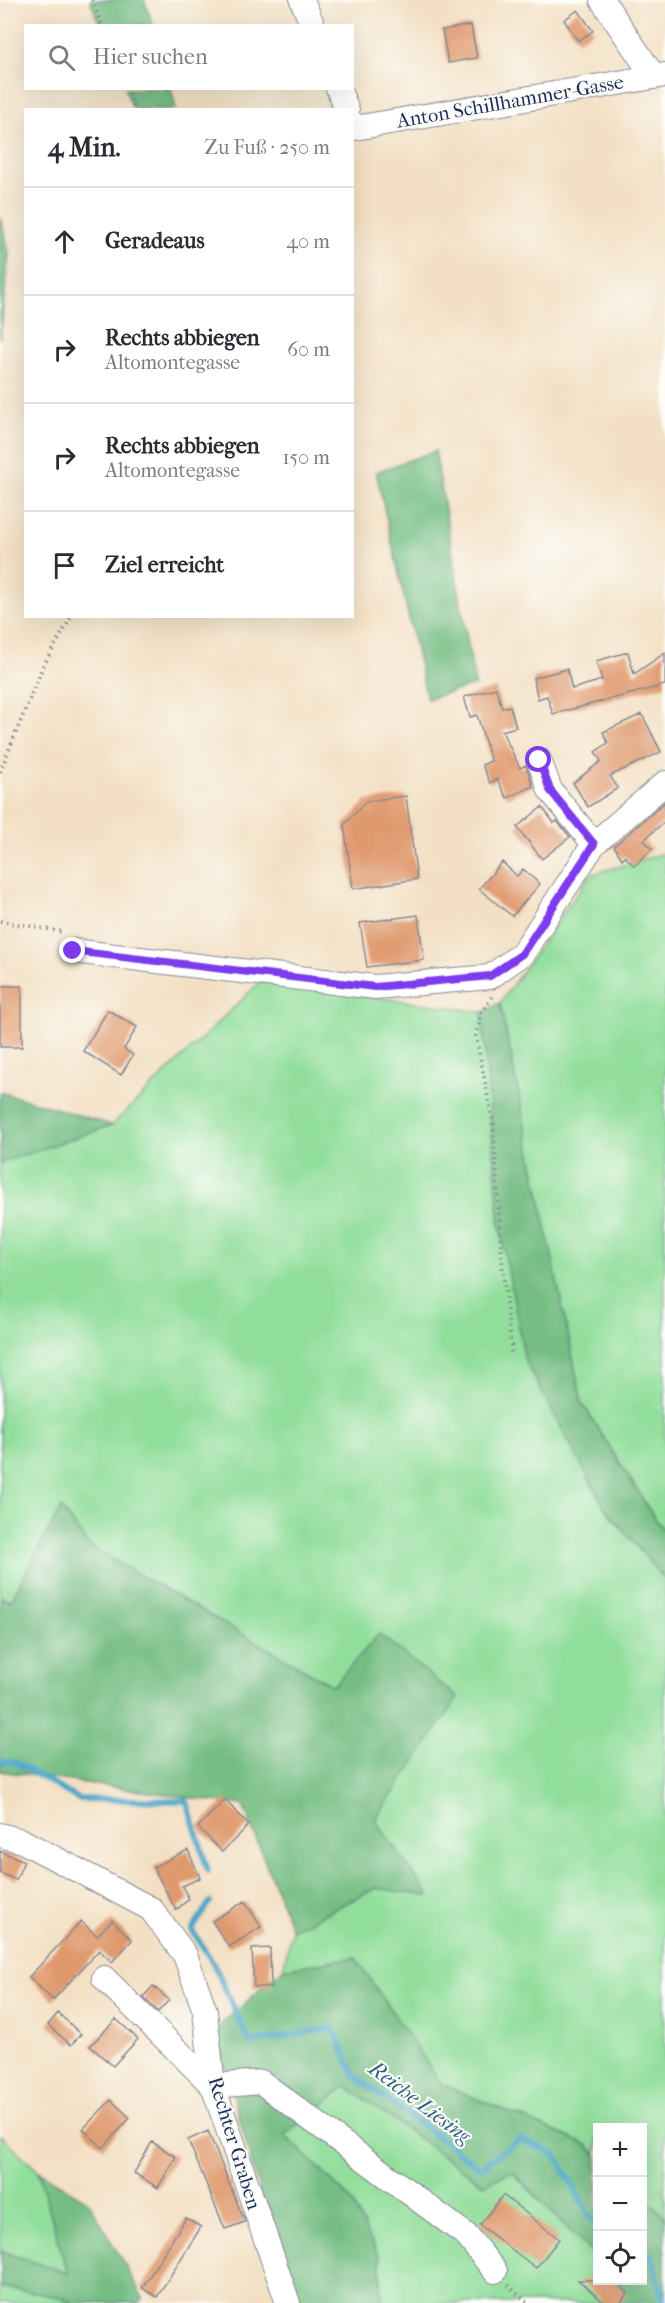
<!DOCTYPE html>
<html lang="de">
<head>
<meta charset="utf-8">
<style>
  body { margin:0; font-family:"IM FELL French Canon",serif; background:#f2f2f3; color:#2b2b33 }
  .controls { position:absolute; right:18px; bottom:18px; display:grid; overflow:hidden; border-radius:0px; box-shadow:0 6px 24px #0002 }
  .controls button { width:54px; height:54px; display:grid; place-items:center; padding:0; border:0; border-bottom:2px solid #e1e1e2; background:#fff; color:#2b2b33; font:30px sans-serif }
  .stop { position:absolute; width:18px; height:18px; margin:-14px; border:4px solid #7c3aed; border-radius:50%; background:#fff }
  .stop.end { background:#7c3aed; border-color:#fff; box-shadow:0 2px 6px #0008 }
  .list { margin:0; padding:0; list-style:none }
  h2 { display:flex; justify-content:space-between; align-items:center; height:78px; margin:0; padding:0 24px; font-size:26px }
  h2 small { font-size:20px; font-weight:400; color:#7c7c81 }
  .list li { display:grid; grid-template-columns:39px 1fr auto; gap:18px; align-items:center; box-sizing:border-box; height:108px; padding:0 24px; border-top:2px solid #e1e1e2 }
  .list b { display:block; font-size:22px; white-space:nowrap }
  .list p { margin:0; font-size:20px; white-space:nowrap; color:#7c7c81 }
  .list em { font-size:20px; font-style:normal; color:#7c7c81 }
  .icon { flex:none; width:33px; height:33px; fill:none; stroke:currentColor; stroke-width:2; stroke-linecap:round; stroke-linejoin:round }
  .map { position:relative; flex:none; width:665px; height:2303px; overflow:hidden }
  .search { position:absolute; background:#fff; box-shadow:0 6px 24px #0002; left:24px; top:24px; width:330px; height:66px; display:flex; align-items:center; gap:15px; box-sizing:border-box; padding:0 21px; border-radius:0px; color:#7c7c81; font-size:22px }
  .panel { position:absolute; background:#fff; box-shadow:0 6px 24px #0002; left:24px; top:108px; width:330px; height:510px; border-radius:0px }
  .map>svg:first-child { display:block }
  .green { fill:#91de9b; stroke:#56867c; stroke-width:1.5 }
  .forest { fill:#74bd83; stroke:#487670; stroke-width:1.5 }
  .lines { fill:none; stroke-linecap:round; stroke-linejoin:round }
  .stream { stroke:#48a6c6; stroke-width:6 }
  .building { fill:#df996d }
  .minor-casing { stroke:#878891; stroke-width:26 }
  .path { stroke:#878891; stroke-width:4; stroke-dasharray:1.5 4.5; stroke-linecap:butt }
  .minor { stroke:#fff; stroke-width:24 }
  .route { stroke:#7c3aed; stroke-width:8 }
  .labels { text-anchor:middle; stroke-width:4.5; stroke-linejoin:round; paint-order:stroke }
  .street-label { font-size:20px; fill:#1b2f5e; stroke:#fdfcf7 }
  .water-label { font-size:21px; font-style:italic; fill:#2d5f88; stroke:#fdfcf7 }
</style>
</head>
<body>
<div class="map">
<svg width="665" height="2303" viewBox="0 0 665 2303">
  <rect width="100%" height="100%" fill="#fdfcf7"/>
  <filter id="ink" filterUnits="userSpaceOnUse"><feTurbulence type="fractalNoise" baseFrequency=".0167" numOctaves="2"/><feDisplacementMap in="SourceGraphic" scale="12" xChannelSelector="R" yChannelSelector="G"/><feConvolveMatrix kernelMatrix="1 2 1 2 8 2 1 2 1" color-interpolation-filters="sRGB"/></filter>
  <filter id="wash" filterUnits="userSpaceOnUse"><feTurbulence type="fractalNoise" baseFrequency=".008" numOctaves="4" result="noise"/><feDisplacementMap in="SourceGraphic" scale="24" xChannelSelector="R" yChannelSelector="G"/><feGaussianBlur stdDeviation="1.35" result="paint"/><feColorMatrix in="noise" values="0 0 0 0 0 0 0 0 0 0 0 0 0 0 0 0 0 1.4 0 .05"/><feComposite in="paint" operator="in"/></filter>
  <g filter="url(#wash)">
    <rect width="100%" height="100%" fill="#f3e0c4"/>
    <path class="green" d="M665 853V1531L657 1522 582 1403 500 1003 590 875Z
      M261 981 482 1012 500 1227 605 1508 665 1580V2217L643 2196 642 2128H598L597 2155 587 2145 441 2084 355 1957 283 1969 292 1930 377 1888 375 1820 457 1697 333 1686 89 1546 61 1508 11 1600 0 1597V1163L112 1125Z
      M346 2086 484 2184 511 2171 597 2258 598 2280 613 2303H382L380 2258 285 2134Z
      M0 2135 38 2171 68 2274 0 2250Z
      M0 2287 60 2297 73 2303H0Z"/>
    <path class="forest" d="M90 0H144L153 25H100Z
      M125 89H171L176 109H133Z
      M0 216 9 253 0 339Z
      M435 451 475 685 427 699 376 472Z
      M500 1003 582 1403 657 1522 665 1531V1580L605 1508 525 1361 500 1227 482 1012Z
      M0 1092 112 1125 0 1163Z
      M61 1508 89 1546 333 1686 379 1634 458 1698 375 1820 429 1896 376 1888 292 1930 243 1805 0 1771V1597L11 1600Z
      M355 1957 441 2084 587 2145 597 2155V2258L511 2171 484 2185 346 2086 285 2135 350 2199 380 2258 382 2303H274L289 2299 215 2030 283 1969Z
      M38 2171 89 2202 143 2298 139 2303H73L60 2297 0 2287V2251L68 2273Z
      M643 2196 665 2217V2303H613L608 2281 642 2280Z"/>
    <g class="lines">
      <path class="stream" d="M0 1762H15L78 1799 187 1801 208 1871
        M210 1902 192 1930 213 1963 250 2043 333 2028 355 2076 480 2168 520 2139 555 2154 592 2220 598 2224
        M642 2251 652 2256 664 2303"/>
    </g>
    <g id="blocks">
      <path class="building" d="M578 10 593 31 578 41 564 20Z
        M471 25 477 58 448 63 442 30Z
        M628 652 634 674 665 653V685L553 714 547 696 538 699 533 678 567 669 572 689 602 680 596 661Z
        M496 688 502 708 510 706 516 727 502 731 520 768 526 765 533 786 507 798 497 779 490 783 482 765 491 761 477 715 470 717 464 697Z
        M642 714 661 752 610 776 618 788 588 807 573 783 601 761 595 752 608 743 603 732Z
        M406 796 417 879 353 889 344 825 366 801Z
        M665 802V821L644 840 652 849 634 866 625 856 622 859 614 846Z
        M542 807 554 823 557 821 570 837 542 859 517 827Z
        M502 862 517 876 523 869 540 884 512 916 479 889Z
        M418 915 424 960 367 967 360 923Z
        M0 986H22V1047H0Z
        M108 1010 137 1027 124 1049 133 1055 121 1075 83 1051Z
        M225 1800 249 1825 222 1852 198 1827Z
        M188 1850 200 1878 182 1886 189 1899 176 1910 153 1867Z
        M0 1851 24 1861 16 1880 0 1873Z
        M245 1901 261 1927 229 1947 212 1921Z
        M112 1920 132 1940 112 1962 99 1950 53 2000 29 1977 81 1921 97 1936Z
        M270 1948 271 1987H254L252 1949Z
        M153 1986 169 2000 158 2012 143 1997Z
        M58 2013 81 2034 71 2045 48 2025Z
        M116 2019 138 2039 113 2066 90 2046Z
        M111 2100 130 2118 103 2148 83 2129Z
        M208 2131 245 2222 225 2229 188 2140Z
        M152 2142 176 2157 158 2188 134 2173Z
        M503 2195 559 2239 536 2268 480 2225Z
        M186 2218 201 2227 157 2297 142 2288Z
        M578 2280H613L628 2293 620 2303H605Z"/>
    </g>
  </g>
  <g filter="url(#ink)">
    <use href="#blocks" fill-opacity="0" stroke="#878891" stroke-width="1.5"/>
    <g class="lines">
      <defs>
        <path id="minor" d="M302 0 313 26
          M602 0 654 77
          M338 88 347 110
          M352 123 355 128 665 75
          M539 760 550 790 594 844
          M73 951 375 987 490 977 522 954 594 844 665 783
          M0 1835 22 1841 151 1909 185 1955 205 2011 213 2086 288 2303
          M104 1978 213 2086 261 2082 466 2235 495 2271"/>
      </defs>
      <use href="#minor" class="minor-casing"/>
      <path class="path" d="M92 0 102 26
        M127 88 135 110
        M0 772 43 666 72 616
        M0 921 64 932
        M492 997 482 1012 476 1036 493 1122 503 1273 512 1355
        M508 2285 527 2303"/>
      <use href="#minor" class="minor"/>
    </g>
  </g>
  <g class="lines" filter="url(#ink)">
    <path class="route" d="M73 951 375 987 490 976 522 954 594 844 550 790 539 760"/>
  </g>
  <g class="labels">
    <g class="street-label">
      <text transform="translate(510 101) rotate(-10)" y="7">Anton Schillhammer-Gasse</text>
      <text transform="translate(235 2143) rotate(73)" y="7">Rechter Graben</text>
    </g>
    <g class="water-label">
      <text transform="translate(420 2102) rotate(37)" y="7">Reiche Liesing</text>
    </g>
  </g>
</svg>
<div class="controls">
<button>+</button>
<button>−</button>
<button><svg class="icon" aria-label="locate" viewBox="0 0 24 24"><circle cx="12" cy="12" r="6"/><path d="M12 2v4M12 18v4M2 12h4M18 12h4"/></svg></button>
</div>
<div class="stop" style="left:539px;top:760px"></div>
<div class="stop end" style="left:73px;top:951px"></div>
<div class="search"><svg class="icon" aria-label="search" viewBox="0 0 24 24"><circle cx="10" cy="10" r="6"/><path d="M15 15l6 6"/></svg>Hier suchen</div>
<section class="panel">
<h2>4 Min.<small>Zu Fuß · 250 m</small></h2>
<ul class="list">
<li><svg class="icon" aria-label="ahead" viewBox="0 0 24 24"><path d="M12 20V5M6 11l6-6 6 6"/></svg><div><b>Geradeaus</b></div><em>40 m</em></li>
<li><svg class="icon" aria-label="right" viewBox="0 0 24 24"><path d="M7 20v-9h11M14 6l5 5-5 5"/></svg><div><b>Rechts abbiegen</b><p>Altomontegasse</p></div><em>60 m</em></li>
<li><svg class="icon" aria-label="right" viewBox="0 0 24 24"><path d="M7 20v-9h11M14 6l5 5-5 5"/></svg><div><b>Rechts abbiegen</b><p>Altomontegasse</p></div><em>150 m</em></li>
<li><svg class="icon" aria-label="arrive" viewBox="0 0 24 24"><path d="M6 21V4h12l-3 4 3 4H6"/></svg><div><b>Ziel erreicht</b></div></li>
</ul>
</section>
</div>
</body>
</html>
